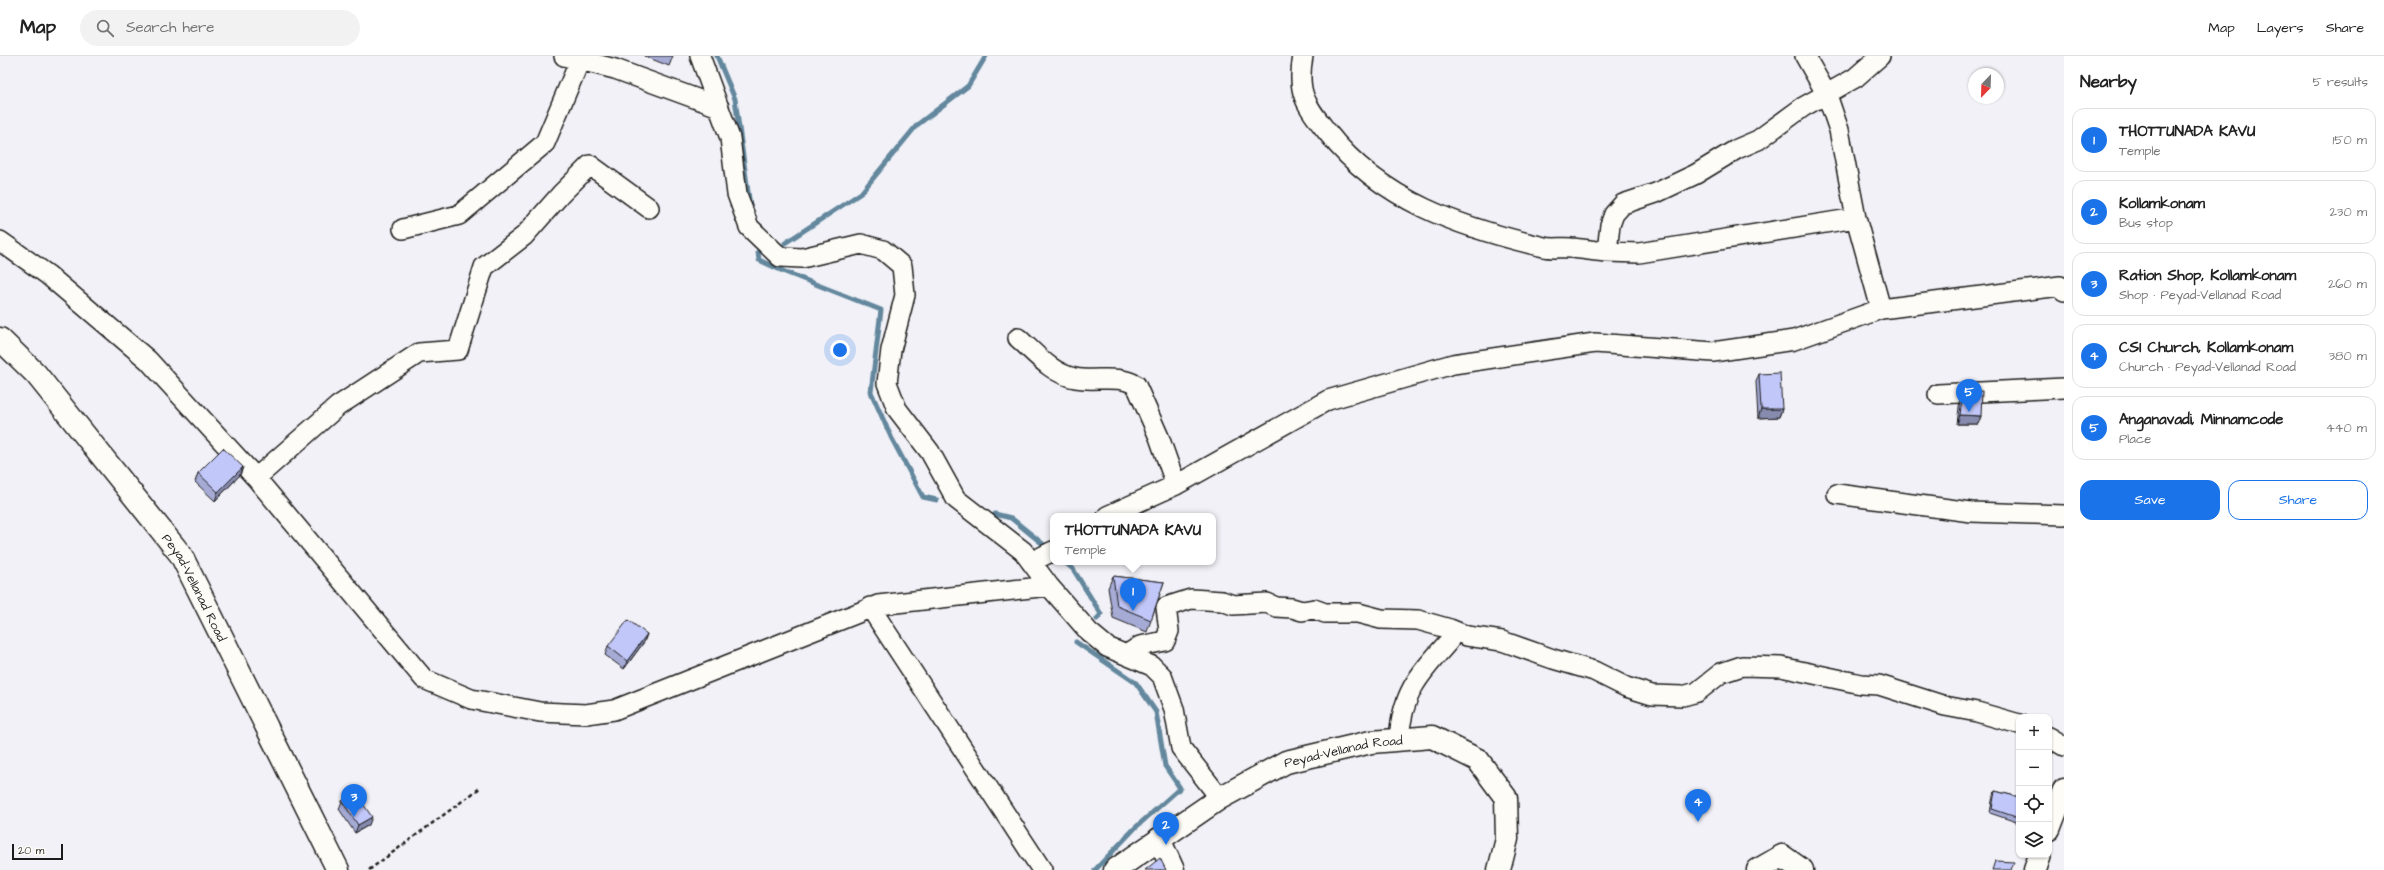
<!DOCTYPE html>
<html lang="en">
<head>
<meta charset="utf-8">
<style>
  body { margin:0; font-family:"Architects Daughter",sans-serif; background:#f2f2f2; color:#222 }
  .controls { position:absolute; right:12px; bottom:12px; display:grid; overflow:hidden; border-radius:8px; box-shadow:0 1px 3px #0004 }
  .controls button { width:36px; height:36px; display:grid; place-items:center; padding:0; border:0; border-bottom:1px solid #e0e0e0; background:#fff; color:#222; font:20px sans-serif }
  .compass { position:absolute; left:1968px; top:12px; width:36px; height:36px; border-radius:50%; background:#fff; box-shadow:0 1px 3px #0004; rotate:203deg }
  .scale { position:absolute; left:12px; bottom:10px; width:51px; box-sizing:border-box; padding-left:4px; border:2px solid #1c1c1c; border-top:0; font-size:11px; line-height:14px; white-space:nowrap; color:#1c1c1c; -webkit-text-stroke:3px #fdfcf7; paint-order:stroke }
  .you { position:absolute; left:840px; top:294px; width:14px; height:14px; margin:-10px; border:3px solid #fff; border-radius:50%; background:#1a73e8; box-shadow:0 0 0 6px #1a73e833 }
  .badge { display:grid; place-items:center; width:26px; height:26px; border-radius:50%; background:#1a73e8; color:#fff; font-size:13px; font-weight:700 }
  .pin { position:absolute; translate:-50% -33px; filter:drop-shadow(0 1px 2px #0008) }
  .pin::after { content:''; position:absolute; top:21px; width:14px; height:12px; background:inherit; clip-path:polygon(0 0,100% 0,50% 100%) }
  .popup { position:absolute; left:1050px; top:457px; width:166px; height:52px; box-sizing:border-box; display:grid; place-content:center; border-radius:8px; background:#fff; filter:drop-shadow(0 1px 3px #0005); font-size:13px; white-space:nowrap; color:#767676 }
  .popup b { font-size:15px; color:#222 }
  .popup::after { content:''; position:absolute; left:50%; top:100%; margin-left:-8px; border:8px solid transparent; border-top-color:#fff }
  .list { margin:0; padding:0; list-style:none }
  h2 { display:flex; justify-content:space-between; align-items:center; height:52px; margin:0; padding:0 16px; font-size:17px }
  h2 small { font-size:13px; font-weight:400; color:#767676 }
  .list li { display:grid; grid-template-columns:26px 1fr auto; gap:12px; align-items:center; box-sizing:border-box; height:64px; margin:0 8px 8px; padding:0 8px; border:1px solid #e0e0e0; border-radius:12px }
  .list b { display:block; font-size:15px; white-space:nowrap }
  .list p { margin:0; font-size:13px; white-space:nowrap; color:#767676 }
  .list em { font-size:13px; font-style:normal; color:#767676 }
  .actions { display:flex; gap:8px; padding:12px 16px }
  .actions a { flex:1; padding:9px 0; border:1px solid #1a73e8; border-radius:12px; text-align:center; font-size:14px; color:#1a73e8 }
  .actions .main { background:#1a73e8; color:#fff }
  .icon { flex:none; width:22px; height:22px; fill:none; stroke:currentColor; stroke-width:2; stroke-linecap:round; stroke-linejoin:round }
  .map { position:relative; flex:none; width:2064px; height:814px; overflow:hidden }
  header { display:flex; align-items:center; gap:24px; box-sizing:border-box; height:56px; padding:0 20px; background:#fff; border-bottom:1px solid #e0e0e0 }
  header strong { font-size:19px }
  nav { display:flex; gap:22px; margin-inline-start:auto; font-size:14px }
  .search { width:280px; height:36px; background:#f2f2f2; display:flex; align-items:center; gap:10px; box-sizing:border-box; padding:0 14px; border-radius:22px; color:#767676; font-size:15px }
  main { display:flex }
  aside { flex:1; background:#fff }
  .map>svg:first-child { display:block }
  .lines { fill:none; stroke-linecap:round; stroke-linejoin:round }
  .stream { stroke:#63879d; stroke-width:5 }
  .minor-casing { stroke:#1c1c1c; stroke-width:22 }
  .secondary-casing { stroke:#1c1c1c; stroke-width:25 }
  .path { stroke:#1c1c1c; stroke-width:2.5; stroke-dasharray:4 3; stroke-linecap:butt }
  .minor { stroke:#fdfcf7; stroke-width:19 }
  .secondary { stroke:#fdfcf7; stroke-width:22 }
  .wall { fill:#a6abd6; stroke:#1c1c1c }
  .shaded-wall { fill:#878bae; stroke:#1c1c1c }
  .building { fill:#c1c7f9; stroke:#1c1c1c }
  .labels { text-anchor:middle; stroke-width:4; stroke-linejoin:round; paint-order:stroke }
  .street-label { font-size:13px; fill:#1c1c1c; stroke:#fdfcf7 }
</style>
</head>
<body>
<header>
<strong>Map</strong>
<div class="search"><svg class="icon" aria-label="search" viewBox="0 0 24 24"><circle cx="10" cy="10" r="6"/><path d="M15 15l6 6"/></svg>Search here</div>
<nav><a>Map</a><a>Layers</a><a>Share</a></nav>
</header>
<main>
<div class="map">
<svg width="2064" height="814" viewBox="0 0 2064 814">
  <rect width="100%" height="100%" fill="#f1f1f7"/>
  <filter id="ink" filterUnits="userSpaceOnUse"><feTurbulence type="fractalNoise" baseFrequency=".025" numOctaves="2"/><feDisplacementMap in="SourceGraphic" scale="8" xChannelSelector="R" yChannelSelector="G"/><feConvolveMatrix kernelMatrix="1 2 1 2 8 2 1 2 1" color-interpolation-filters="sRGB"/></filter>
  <g filter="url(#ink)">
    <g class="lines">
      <path class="stream" d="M717 0 735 43 750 150
        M785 187 861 137 917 69 968 30 986 0
        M758 196 759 204 785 216 881 254 871 336 891 381 923 441 937 444
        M995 458 1011 462 1049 493
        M1065 506 1073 513 1101 558 1097 563
        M1076 586 1136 627 1156 656 1165 710 1180 732 1135 772 1095 814"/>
      <defs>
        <path id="minor" d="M564 0 615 13 719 51
          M700 0 730 82 737 138 749 171 780 201 802 202 861 188 883 194 902 210 905 239 891 294 887 327 897 353 930 396 956 443 1023 495 1049 530 1089 576 1107 591 1152 610 1162 620 1174 653 1181 692 1220 742
          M1303 0C1296 37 1306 49 1328 77 1381 145 1462 172 1544 191 1552 193 1562 191 1571 192 1583 193 1595 195 1607 196L1610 169 1614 158 1623 148 1656 137 1696 118 1737 93 1758 84 1803 51 1855 22 1880 0
          M1805 0 1827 39 1839 74 1856 162 1881 253
          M403 173 459 159 545 87 580 4
          M0 185 48 219 148 304 256 422 424 623 471 643 540 656 586 658 614 654 878 549 1049 530
          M1607 196 1639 197 1856 162
          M1018 282C1035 297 1052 318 1075 322 1095 326 1118 318 1136 329L1159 381 1176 429
          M1938 338 2064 332
          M256 422 338 350 419 297 458 294 484 211 524 180 561 138 590 109 649 152
          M1837 438 1971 456 2064 459
          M1107 460 1176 429 1328 344 1453 308 1595 287 1713 296 1794 284 1881 253 2060 230 2064 235
          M1031 506 1053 495
          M870 551 1042 814
          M1126 599 1140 590 1165 585 1169 575 1166 551 1191 543 1222 545 1233 549 1267 547 1276 551 1292 552 1302 555 1314 553 1325 557H1358L1381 563 1418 564 1450 573 1467 580 1502 585 1553 603 1594 615 1626 631 1652 639 1683 640 1697 636 1721 617 1742 610 1781 611 1861 628 1879 629 1945 650 1977 656 2019 668
          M2049 681 2064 690
          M1399 684C1402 636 1419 619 1449 585"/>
        <g id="secondary">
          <path id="s1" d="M0 283 36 318 181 499 338 814"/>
          <path d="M2049 773 2064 734"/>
          <path d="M1159 783 1173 814"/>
          <path id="s2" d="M1115 814 1220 742 1286 706 1371 686 1432 681 1478 704 1506 742 1507 783 1499 814"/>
          <path d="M1758 814 1782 800 1802 814"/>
          <path d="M2035 814 2040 799"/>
        </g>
      </defs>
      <use href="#minor" class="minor-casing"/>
      <use href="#secondary" class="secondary-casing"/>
      <path class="path" d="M369 814 480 732"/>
      <use href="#minor" class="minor"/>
      <use href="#secondary" class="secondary"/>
    </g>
    <path class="wall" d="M644 0H673L669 10Z
      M1759 318 1782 353 1779 361 1758 362 1756 326Z
      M1963 335 1981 360 1978 368H1957L1960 343Z
      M243 411 240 419 215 445 195 426 198 417Z
      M1113 520 1164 526 1147 576 1113 562 1108 532Z
      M647 578 644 586 624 613 605 599 608 590Z
      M1995 735 2019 741V767L1990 757 1993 739Z
      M342 745 369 769 355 777 339 753Z"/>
    <path class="shaded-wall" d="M1761 353H1782L1779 361 1758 362Z
      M1960 359 1981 360 1978 368H1957Z
      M243 411 240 419 215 445 218 436Z
      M647 578 644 586 624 613 627 605Z
      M372 761 369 769 355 777 358 769Z"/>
    <path class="building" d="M1780 317 1782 353H1761L1759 318Z
      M1963 335H1982L1981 360 1960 359Z
      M223 392 243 411 218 436 198 417Z
      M1113 520 1164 526 1151 564 1117 550Z
      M628 564 647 578 627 605 608 590Z
      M1995 735 2019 741V762L1992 753Z
      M355 736 372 761 358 769 342 745Z
      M1160 802 1166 814H1145Z
      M1995 805 2014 806 2011 814H1992Z"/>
  </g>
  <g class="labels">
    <g class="street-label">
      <text dy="5" stroke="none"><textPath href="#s1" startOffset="317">Peyad-Vellanad Road</textPath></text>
      <text dy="5" stroke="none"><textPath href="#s2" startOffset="261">Peyad-Vellanad Road</textPath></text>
    </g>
  </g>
</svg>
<div class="controls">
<button>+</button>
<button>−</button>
<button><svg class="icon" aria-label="locate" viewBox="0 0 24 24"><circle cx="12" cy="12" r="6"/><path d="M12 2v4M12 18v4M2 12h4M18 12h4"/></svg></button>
<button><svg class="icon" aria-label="layers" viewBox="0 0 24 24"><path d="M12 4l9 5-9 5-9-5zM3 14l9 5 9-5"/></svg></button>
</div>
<svg class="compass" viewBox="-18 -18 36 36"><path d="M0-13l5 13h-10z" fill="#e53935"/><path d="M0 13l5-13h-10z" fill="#767676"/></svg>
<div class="scale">20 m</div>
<div class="you"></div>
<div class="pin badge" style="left:1133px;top:555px">1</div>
<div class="popup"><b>THOTTUNADA KAVU</b>Temple</div>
<div class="pin badge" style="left:1166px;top:789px">2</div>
<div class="pin badge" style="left:354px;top:761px">3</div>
<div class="pin badge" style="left:1698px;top:766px">4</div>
<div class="pin badge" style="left:1969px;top:356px">5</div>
</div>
<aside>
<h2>Nearby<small>5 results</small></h2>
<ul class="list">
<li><span class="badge">1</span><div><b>THOTTUNADA KAVU</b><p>Temple</p></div><em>150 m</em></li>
<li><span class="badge">2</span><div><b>Kollamkonam</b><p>Bus stop</p></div><em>230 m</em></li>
<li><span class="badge">3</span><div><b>Ration Shop, Kollamkonam</b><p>Shop · Peyad-Vellanad Road</p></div><em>260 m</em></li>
<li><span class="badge">4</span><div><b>CSI Church, Kollamkonam</b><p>Church · Peyad-Vellanad Road</p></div><em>380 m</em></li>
<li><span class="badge">5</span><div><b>Anganavadi, Minnamcode</b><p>Place</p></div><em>440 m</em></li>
</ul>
<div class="actions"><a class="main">Save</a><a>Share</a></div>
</aside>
</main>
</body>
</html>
